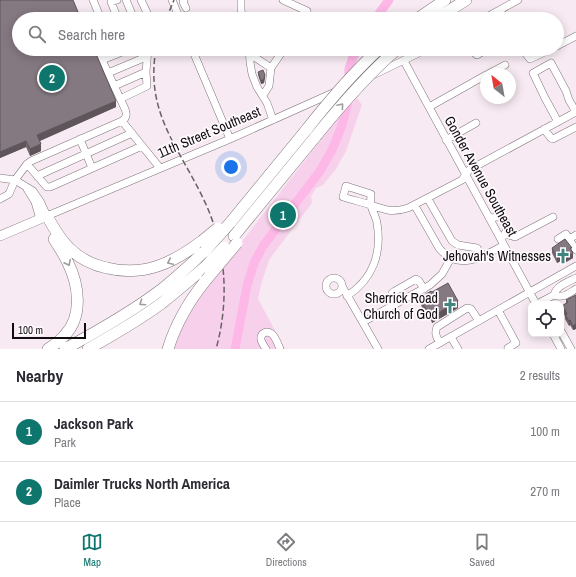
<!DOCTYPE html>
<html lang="en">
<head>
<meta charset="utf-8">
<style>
  body { margin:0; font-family:"Archivo Narrow",sans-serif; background:#f7f7f7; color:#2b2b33 }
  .controls { position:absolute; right:12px; bottom:12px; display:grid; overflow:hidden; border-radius:8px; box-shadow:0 2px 10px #0003 }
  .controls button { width:36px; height:36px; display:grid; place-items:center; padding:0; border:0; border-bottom:1px solid #e1e1e2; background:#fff; color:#2b2b33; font:20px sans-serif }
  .compass { position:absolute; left:480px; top:68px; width:36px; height:36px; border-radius:50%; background:#fff; box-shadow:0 2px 10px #0003; rotate:329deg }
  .scale { position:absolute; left:12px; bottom:10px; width:74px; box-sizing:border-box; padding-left:4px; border:2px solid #100c0f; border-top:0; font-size:11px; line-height:14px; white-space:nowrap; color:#100c0f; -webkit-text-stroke:3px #fffafd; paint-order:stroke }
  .you { position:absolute; left:231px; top:167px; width:14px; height:14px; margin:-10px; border:3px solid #fff; border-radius:50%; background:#1a73e8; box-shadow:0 0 0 6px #1a73e833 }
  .badge { display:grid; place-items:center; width:26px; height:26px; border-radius:50%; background:#0f766e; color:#fff; font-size:13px; font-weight:700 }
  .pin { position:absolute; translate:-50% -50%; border:2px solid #fff; box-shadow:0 1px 4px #0006 }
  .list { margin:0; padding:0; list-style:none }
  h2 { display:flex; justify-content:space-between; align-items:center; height:52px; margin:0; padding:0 16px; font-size:17px }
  h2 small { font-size:13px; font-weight:400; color:#7c7c81 }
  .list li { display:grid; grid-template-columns:26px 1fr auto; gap:12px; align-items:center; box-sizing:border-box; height:60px; padding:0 16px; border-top:1px solid #e1e1e2 }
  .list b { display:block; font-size:15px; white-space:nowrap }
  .list p { margin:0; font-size:13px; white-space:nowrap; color:#7c7c81 }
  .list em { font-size:13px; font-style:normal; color:#7c7c81 }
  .icon { flex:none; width:22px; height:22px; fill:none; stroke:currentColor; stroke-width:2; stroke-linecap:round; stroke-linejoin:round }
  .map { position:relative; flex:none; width:576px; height:349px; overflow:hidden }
  .search { position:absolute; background:#fff; box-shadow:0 2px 10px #0003; left:12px; right:12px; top:12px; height:44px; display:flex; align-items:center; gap:10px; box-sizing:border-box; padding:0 14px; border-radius:22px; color:#7c7c81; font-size:15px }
  .sheet { height:172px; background:#fff }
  nav { display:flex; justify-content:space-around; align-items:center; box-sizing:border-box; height:56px; border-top:1px solid #e1e1e2; background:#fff; font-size:11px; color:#7c7c81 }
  nav a { display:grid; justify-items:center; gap:2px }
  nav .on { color:#0f766e }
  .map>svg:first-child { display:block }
  .green { fill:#f7d1eb }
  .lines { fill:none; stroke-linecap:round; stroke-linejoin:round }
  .river { stroke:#fdb8e8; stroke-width:9 }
  .minor-casing { stroke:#80757c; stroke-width:8 }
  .major-casing { stroke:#80757c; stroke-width:10 }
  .highway-casing { stroke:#80757c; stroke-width:12 }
  .minor { stroke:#fff; stroke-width:7 }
  .major { stroke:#fff; stroke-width:9 }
  .highway { stroke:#fff; stroke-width:11 }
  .rail { stroke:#696166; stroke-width:1.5; stroke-dasharray:6 3; stroke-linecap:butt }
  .highway-bridge-casing { stroke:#80757c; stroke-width:12; stroke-linecap:butt }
  .highway-bridge { stroke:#fff; stroke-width:11 }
  .wall { fill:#72686f }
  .shaded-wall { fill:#5d555a }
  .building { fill:#857981; stroke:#5d555a }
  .oneway { stroke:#9f9e9f }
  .labels { text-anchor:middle; stroke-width:3.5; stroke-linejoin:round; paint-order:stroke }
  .street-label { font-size:14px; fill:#100c0f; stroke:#fffafd }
  .poi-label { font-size:14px; fill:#100c0f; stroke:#fffafd; text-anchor:end }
</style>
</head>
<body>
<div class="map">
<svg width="576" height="349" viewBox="0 0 576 349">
  <rect width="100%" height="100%" fill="#f7eaf2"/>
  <path class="green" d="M357 98 362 105 346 151 336 169 323 185 316 188 311 196 312 203 293 228 269 260 261 285 258 299 285 349H174L179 332 195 302 341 114Z"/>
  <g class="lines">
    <path class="river" d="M375 19 389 0
      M235 349 247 286 254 263 263 246 320 171 332 150 341 128 345 114 348 101 349 69 353 57 358 49"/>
    <defs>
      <path id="minor" d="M93 0 101 19
        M117 0 111 2 118 19
        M126 0 134 19
        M141 0 150 19
        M172 0 180 19
        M184 0 183 2 186 8
        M241 0V9L242 19
        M283 0 307 11
        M500 10 505 19
        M483 19 518 0
        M557 46 576 36
        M97 49 102 60
        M192 49 230 139
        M249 49 250 62 252 74 257 87 267 103 273 120
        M471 49 473 52 477 55 487 49
        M522 49 530 59 551 49
        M117 54 129 49
        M250 54 271 68
        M404 61 536 304
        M108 73 146 57
        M488 74 505 65
        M373 75 427 49
        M114 86 146 72
        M263 95 269 86 271 68 284 49
        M120 99 147 86 146 72 148 49
        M429 107 486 75
        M122 121 160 168
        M558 122 545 98 533 73 551 63 566 91 569 100 576 112
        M544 129 551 138 553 139 576 127
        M80 139 92 168
        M446 140 476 123
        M27 164 45 185 47 187H50L142 146
        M37 176 132 133
        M0 178 15 180 33 191 40 201 47 216 230 139 335 92
        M27 189 35 202 40 219
        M0 199 9 194 15 180 27 164 31 161 122 121C127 118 127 114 125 109L102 60 117 54 115 49
        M428 199 452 241 458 245 477 248 482 257
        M415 206 439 248C458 272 483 257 504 245
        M490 219C492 218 495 217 497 217 509 216 509 231 502 237
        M506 234 515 237 553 217
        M576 235 569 239 576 250
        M558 239 566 234 569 239
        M326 286a8 8 0 1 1 16 0a8 8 0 1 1-16 0Z
        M342 286 378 349
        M554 295C563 299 569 293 576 289
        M347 296C373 279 382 253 377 223 376 217 373 212 371 206 370 202 371 198 371 194L346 186 343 197C352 200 362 202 371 205 386 210 392 213 408 208L462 180 469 170 576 112
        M395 304 392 296V293L395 291 416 279 419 281 424 289
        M537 304 554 295C556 286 568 282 576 278
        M498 310 516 343 508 348
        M363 322 430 285 442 274 451 258
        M561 331 571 349
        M553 334 561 349
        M451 337 458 349
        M440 343C437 338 434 334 437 327L467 308 471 309 479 321
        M266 349C264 346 262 343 261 340 260 333 267 330 272 334 276 338 278 344 280 349
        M429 349 576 266"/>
      <path id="major" d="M0 236 47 216"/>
      <path id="highway" d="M417 19 445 0
        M436 19 466 0
        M47 216C53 227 60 239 69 248 79 258 93 265 107 268 144 277 173 263 202 241
        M230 223 307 129
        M234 236 316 136
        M48 349C54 345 60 341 65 335 83 316 79 285 68 263 64 254 59 247 54 239
        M65 349C98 331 132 312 162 289 177 277 190 265 204 252
        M88 349C113 335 139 320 162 303 177 291 191 279 205 267
        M168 349C176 323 189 301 206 280"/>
    </defs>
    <use href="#minor" class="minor-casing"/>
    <use href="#major" class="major-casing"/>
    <use href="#highway" class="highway-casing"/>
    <use href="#minor" class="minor"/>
    <use href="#major" class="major"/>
    <use href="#highway" class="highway"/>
    <path class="rail" d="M166 19 174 0
      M156 49C145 112 178 146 203 198 226 245 230 299 216 349"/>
    <defs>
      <path id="highway-bridge" d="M307 129C329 101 353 73 379 49
        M316 136C341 105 367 75 397 49
        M202 241 218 228
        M204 252 230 223
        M205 267 224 247
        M206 280 237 243"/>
    </defs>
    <use href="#highway-bridge" class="highway-bridge-casing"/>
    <use href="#highway-bridge" class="highway-bridge"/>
  </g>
  <path class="wall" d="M0 0 116 107 40 141 41 151 30 156 26 147 0 158Z
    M258 72 265 78 264 83 261 84 258 75Z
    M552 248 572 251 573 258 566 262 564 259 557 263 552 253Z
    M432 292 458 308 432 323 430 318 428 319 422 309 421 303V297Z
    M576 295V329L573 330 570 325 569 326 565 319V316L562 310V306L566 303V300Z"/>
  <path class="shaded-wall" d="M265 75 264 83 261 84V81Z
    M116 101V107L37 142V135Z
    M26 141V147L0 158V152Z
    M41 144V151L30 156V149Z
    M573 253V258L566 262V258Z
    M564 255V259L557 263V258Z
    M458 301V308L432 323V317Z
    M428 312H430V318L428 319Z
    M570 320V325L569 326V321Z
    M576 324V329L573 330V326Z"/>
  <path class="building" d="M0 0H73L81 19H19V49H94L116 101 37 135 41 144 30 149 26 141 0 152Z
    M263 70 265 75 264 79 261 81 258 72Z
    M565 239 572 248H570L573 253 566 258 564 255 557 258 552 248Z
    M448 283 458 301 432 317 430 312H428L422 303 424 302 421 297 431 291 432 292Z
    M576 295V324L573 326 570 320 569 321 565 315 567 314 562 306 568 302 566 300Z"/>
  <defs><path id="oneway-chevron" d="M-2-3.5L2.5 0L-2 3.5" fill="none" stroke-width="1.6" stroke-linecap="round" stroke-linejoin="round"/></defs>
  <g class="oneway">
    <use href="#oneway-chevron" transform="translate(341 106) rotate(-50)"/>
    <use href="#oneway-chevron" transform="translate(170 262) rotate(155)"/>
    <use href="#oneway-chevron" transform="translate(68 263) rotate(64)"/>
    <use href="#oneway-chevron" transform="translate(142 303) rotate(146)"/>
  </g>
  <defs>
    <symbol id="church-bare" viewBox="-9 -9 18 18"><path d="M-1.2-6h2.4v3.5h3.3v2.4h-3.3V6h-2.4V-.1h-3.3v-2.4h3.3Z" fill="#3f8680" stroke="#fffafd" stroke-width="2.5" paint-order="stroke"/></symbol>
  </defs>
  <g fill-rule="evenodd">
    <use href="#church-bare" x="552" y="245" width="22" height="22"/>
    <use href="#church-bare" x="439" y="295" width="22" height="22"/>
  </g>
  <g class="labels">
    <g class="street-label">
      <text transform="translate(209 132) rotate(-23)" y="5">11th Street Southeast</text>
      <text transform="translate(481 176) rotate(61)" y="5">Gonder Avenue Southeast</text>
    </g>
    <g class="poi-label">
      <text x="551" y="261">Jehovah's Witnesses</text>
      <text x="438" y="303">Sherrick Road<tspan x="438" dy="16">Church of God</tspan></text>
    </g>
  </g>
</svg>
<div class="controls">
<button><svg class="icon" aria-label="locate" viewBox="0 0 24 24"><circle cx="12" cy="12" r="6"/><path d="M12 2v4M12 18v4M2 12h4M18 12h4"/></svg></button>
</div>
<svg class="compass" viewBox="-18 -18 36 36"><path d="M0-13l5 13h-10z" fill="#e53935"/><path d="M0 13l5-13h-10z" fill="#7c7c81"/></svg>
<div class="scale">100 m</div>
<div class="you"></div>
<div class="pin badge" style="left:283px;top:215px">1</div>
<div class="pin badge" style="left:52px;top:78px">2</div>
<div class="search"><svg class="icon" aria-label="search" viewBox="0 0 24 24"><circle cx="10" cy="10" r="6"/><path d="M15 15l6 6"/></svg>Search here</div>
</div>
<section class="sheet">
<h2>Nearby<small>2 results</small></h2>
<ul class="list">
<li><span class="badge">1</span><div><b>Jackson Park</b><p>Park</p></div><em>100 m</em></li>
<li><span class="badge">2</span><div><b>Daimler Trucks North America</b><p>Place</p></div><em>270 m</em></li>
</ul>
</section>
<nav>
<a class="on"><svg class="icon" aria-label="map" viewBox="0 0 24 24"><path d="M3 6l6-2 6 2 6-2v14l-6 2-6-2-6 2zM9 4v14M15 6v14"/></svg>Map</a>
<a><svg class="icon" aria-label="directions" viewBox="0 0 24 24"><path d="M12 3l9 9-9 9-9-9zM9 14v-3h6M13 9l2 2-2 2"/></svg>Directions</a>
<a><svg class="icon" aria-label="saved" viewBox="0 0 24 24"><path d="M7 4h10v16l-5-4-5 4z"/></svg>Saved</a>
</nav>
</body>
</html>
